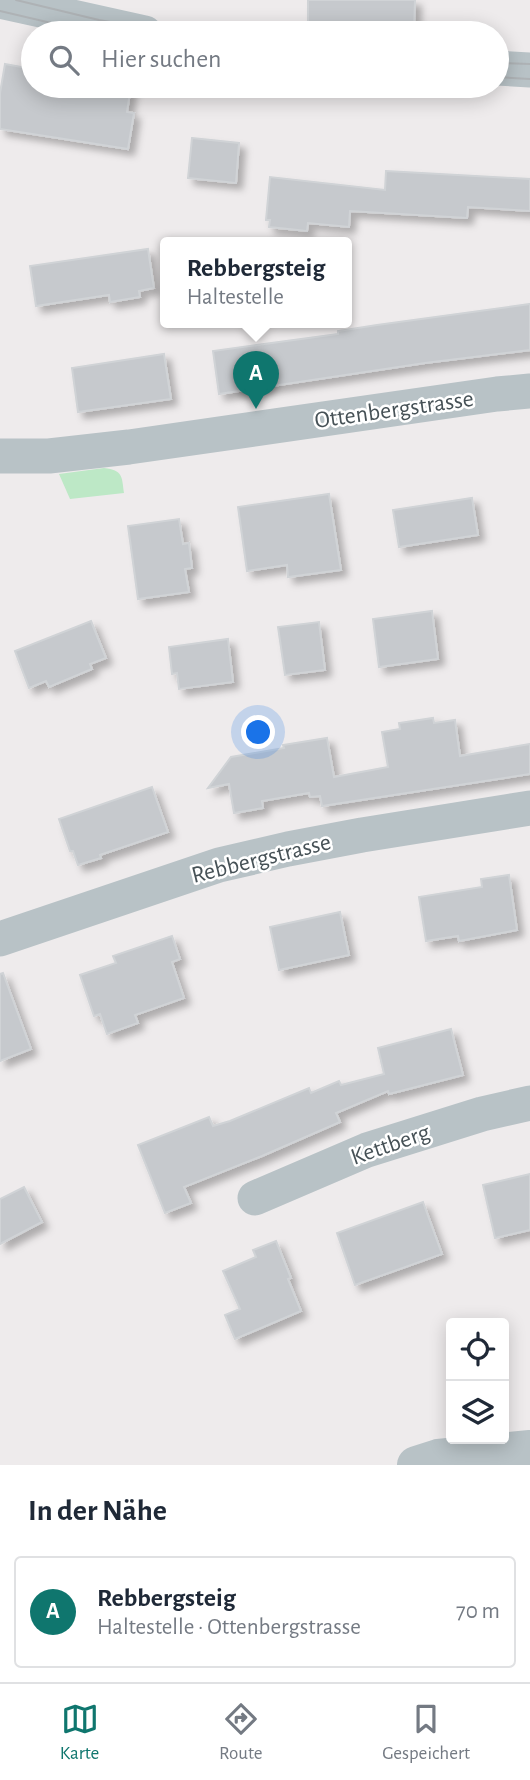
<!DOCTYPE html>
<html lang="de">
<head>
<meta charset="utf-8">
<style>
  body { margin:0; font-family:"Alegreya Sans",sans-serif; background:#f2f2f3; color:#1f2937 }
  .controls { position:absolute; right:21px; bottom:21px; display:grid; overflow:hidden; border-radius:7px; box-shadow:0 4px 18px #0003 }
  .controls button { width:63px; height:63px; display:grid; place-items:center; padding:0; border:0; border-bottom:2px solid #e0e1e3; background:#fff; color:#1f2937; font:35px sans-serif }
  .you { position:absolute; left:259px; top:733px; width:24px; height:24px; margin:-18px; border:5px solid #fff; border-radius:50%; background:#1a73e8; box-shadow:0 0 0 10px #1a73e833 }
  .badge { display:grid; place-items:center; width:46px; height:46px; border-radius:50%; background:#0f766e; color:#fff; font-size:23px; font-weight:700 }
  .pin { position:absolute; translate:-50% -58px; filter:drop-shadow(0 2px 4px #0008) }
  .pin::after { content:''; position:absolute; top:37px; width:24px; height:21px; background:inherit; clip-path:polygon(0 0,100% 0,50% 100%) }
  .popup { position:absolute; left:160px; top:237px; width:192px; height:91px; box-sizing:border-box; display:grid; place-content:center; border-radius:7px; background:#fff; filter:drop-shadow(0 2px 5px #0005); font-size:23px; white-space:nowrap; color:#747a83 }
  .popup b { font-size:26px; color:#1f2937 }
  .popup::after { content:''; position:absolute; left:50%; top:100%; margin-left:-14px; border:14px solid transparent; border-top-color:#fff }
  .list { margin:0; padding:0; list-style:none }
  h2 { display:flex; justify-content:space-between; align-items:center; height:91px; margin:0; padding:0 28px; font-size:30px }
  h2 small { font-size:23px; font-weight:400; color:#747a83 }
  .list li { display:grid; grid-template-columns:46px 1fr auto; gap:21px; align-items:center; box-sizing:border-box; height:112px; margin:0 14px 14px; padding:0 14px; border:2px solid #e0e1e3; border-radius:7px }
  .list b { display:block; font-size:26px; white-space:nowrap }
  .list p { margin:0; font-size:23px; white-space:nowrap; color:#747a83 }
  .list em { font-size:23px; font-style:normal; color:#747a83 }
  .icon { flex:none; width:38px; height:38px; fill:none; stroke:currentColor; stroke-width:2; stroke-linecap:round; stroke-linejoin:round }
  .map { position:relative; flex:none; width:530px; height:1465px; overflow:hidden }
  .search { position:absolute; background:#fff; box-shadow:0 4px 18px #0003; left:21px; right:21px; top:21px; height:77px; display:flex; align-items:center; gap:18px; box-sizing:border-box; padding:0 24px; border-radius:38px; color:#747a83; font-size:26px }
  .sheet { height:217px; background:#fff }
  nav { display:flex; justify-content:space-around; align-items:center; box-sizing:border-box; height:98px; border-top:2px solid #e0e1e3; background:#fff; font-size:19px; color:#747a83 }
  nav a { display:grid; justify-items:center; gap:4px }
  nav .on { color:#0f766e }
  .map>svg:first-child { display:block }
  .green { fill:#bde8c6 }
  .building { fill:#c6c9cd; stroke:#d0d3d6; stroke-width:2; filter:url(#shadow) }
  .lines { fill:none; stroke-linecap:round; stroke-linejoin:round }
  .minor { stroke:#b8c2c6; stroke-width:35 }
  .tertiary { stroke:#b8c2c6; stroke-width:38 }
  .tram { stroke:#aeb2b5; stroke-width:2 }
  .labels { text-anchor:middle; stroke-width:5; stroke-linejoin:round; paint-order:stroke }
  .street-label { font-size:24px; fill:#465156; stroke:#fff }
</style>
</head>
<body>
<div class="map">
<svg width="530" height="1465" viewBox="0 0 530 1465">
  <defs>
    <filter id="shadow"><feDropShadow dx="6" dy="6" stdDeviation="3.5" flood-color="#0004"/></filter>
  </defs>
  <rect width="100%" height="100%" fill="#eeebec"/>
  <path class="green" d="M104 468C123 470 122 477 124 493L70 499 59 474Z"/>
  <path class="building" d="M308 0H415L414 33H308Z
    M5 64 33 69V86H131L127 112 134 113 128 149 0 129V93Z
    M192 138 239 143 236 183 188 178Z
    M386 171 530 179V211L468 207 467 218 350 211 349 227 308 223 307 231 269 227 270 220H266L270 177 385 190Z
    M148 249 154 288 139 291 140 297 110 302 109 295 36 306 30 266Z
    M530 304V350L425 363 219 394 213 351 338 334V331L377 325Z
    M164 354 171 399 78 412 72 368Z
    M329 494 341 570 288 577 287 565 247 571 238 507Z
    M472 498 478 535 399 547 393 510Z
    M179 519 183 544 189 543 192 568 185 569 189 592 138 599 128 526Z
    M432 611 438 659 379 667 373 619Z
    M91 621 106 658 90 664 92 669 49 687 46 681 29 688 15 651Z
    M319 622 325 670 285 675 278 627Z
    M228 639 233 682 179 689 177 673 172 674 169 647Z
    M433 718 434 723 455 720 460 756 530 744V774L322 806 320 796 310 797 309 793 262 801 263 808 234 813 229 784 208 788 231 757 284 748 283 745 327 738 334 777 388 767 382 732 400 729 399 723Z
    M152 787 168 832 100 855 101 858 78 865 73 851H70L59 819Z
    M509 875 517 930 459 941 458 936 426 941 419 897 482 887 481 879Z
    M340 912 349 955 279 970 270 927Z
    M172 936 180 959 172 962 184 998 135 1015 138 1023 107 1034 100 1014 94 1016 80 975 116 963 113 956Z
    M3 973 31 1049 0 1061V974Z
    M451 1029 463 1075 389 1094 388 1091 336 1113 340 1122 262 1156 184 1187 191 1203 165 1213 138 1145 209 1117 213 1126 230 1121 309 1088 311 1093 339 1081 341 1085 384 1074 378 1048Z
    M530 1174V1230L495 1238 483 1185Z
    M24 1187 42 1222 0 1244V1199Z
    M423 1202 442 1254 355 1285 337 1233Z
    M276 1241 291 1278 288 1279 301 1311 235 1339 225 1315 240 1309 223 1271 256 1257 253 1250Z"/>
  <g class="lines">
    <path class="minor" d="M0 1 145 33
      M497 68 530 70
      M0 456H49L129 447 497 394 530 391
      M0 939 219 865 288 849 362 835 530 808
      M255 1198 367 1150 482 1114 530 1103"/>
    <path class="tertiary" d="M416 1465 438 1458 530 1449"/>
    <path class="tram" d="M16 0 99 20 172 33
      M0 11 94 33
      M497 63 530 64
      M497 77 530 79"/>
  </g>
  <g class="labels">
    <g class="street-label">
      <text transform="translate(394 409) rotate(-8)" y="8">Ottenbergstrasse</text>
      <text transform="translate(261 858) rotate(-14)" y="8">Rebbergstrasse</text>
      <text transform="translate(390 1144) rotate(-19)" y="8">Kettberg</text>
    </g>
  </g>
</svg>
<div class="controls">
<button><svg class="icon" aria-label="locate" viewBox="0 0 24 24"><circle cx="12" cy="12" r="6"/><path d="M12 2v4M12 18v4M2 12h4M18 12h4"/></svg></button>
<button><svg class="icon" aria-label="layers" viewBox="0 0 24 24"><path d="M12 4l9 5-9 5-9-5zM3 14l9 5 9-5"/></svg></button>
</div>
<div class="you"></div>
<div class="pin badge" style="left:256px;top:409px">A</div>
<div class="popup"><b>Rebbergsteig</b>Haltestelle</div>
<div class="search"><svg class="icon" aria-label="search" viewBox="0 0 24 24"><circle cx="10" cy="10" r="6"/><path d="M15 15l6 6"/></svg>Hier suchen</div>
</div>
<section class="sheet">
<h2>In der Nähe<small></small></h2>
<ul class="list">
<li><span class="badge">A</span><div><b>Rebbergsteig</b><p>Haltestelle · Ottenbergstrasse</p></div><em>70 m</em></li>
</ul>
</section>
<nav>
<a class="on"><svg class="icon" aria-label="map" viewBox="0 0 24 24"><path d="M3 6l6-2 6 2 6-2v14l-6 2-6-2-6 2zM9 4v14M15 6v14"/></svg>Karte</a>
<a><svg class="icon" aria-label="directions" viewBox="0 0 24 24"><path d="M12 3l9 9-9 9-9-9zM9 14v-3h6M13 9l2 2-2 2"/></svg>Route</a>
<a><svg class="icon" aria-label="saved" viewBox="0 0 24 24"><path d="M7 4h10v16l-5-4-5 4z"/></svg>Gespeichert</a>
</nav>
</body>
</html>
